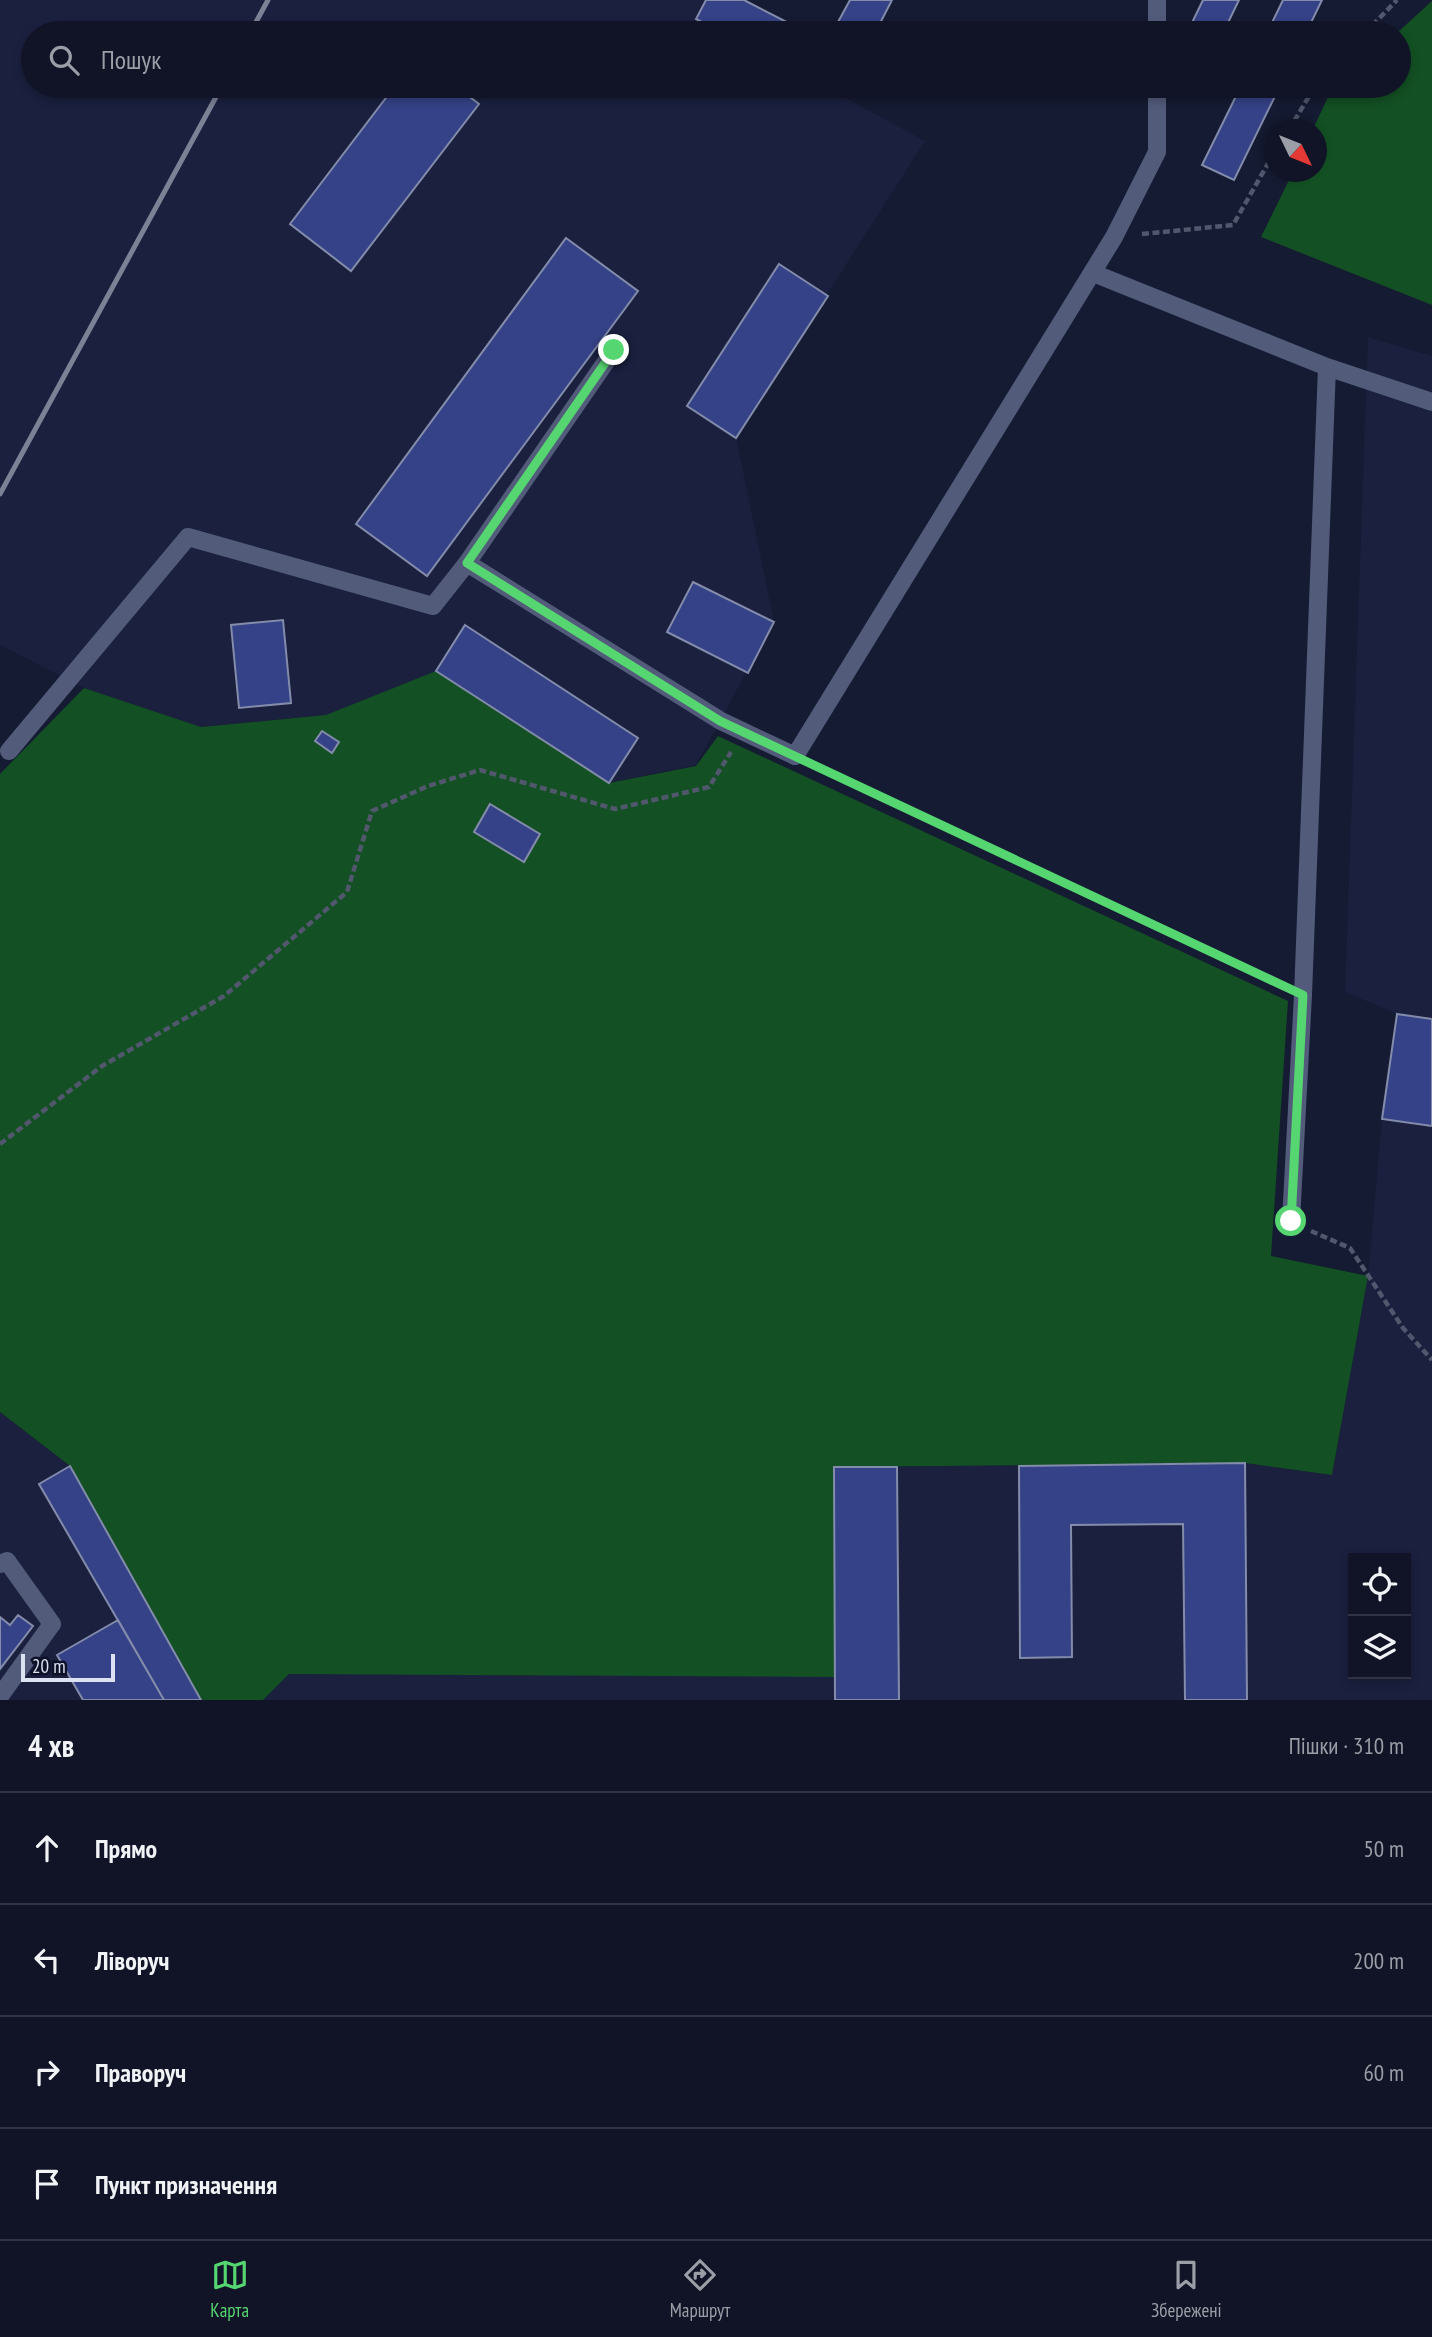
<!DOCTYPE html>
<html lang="uk">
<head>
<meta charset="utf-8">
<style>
  body { margin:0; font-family:"PT Sans Narrow",sans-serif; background:#1e2132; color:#f1f3f6 }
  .controls { position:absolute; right:21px; bottom:21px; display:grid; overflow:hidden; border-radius:0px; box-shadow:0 4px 10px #0003 }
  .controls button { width:63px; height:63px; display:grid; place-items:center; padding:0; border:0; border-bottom:2px solid #303343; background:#101426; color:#f1f3f6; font:35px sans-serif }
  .compass { position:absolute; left:1264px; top:119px; width:63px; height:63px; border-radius:50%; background:#101426; box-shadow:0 4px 10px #0003; rotate:133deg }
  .scale { position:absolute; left:21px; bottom:18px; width:94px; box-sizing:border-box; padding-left:7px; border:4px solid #dde2f2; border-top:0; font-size:19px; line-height:24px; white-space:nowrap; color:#dde2f2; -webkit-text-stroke:5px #0c1128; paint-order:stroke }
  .stop { position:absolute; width:21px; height:21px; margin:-16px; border:5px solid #55d671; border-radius:50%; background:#fff }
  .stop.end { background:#55d671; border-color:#fff; box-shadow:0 2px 7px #0008 }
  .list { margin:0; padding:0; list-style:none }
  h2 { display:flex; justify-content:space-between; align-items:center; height:91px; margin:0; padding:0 28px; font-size:30px }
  h2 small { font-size:23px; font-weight:400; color:#9c9ea7 }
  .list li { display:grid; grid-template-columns:46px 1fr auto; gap:21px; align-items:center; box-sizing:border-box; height:112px; padding:0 28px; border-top:2px solid #303343 }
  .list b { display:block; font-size:26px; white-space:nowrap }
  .list em { font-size:23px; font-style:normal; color:#9c9ea7 }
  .icon { flex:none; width:38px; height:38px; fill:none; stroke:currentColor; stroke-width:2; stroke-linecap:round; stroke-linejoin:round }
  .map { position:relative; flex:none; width:1432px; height:1700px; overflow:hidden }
  .search { position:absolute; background:#101426; box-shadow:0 4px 10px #0003; left:21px; right:21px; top:21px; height:77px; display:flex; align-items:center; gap:18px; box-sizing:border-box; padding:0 24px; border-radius:38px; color:#9c9ea7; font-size:26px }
  .sheet { height:539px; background:#101426 }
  nav { display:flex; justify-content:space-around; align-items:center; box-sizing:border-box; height:98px; border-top:2px solid #303343; background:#101426; font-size:19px; color:#9c9ea7 }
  nav a { display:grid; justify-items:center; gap:4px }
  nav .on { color:#55d671 }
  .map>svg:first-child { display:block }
  .built { fill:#1a203e; fill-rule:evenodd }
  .green { fill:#135023 }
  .building { fill:#354287; stroke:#838caa; stroke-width:2 }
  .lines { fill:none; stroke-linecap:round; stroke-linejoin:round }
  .path { stroke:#51576c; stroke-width:4.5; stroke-dasharray:7 3.5; stroke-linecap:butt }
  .lane { stroke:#525b7a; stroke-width:18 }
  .rail { stroke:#7c8295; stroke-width:5 }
  .route { stroke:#55d671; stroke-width:9 }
</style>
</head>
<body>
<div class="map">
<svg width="1432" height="1700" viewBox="0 0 1432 1700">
  <rect width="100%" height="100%" fill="#151b32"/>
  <path class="built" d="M0 0H706L696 19 723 33H33V86H824L925 141 736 437 774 622 696 765 609 783 436 671 326 715 201 727 84 688 0 645Z
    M1368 337 1432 356V1019L1397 1014 1345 992Z
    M1382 1119 1432 1126V1700H263L289 1674 834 1467 1245 1463 1332 1475 1368 1276ZM1353 1558H1406V1674H1353Z
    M0 1412 70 1466 201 1700H0Z"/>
  <path class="green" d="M1432 1V305L1261 237 1293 172H1316V130L1313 129 1329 95 1340 86H1399L1397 33Z
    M436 671 609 783 696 766 718 736 1288 1001 1271 1256 1368 1276 1332 1475 1245 1463 835 1467V1677L289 1674 263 1700H201L70 1466 0 1412V774L84 688 201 727 326 715Z"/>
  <path class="building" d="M706 0H744L808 33H723L696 19Z
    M850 0H892L875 33H832Z
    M1203 0H1239L1223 33H1187Z
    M1283 0H1322L1306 33H1267Z
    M395 86H455L479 104 351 271 290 224Z
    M1241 86H1280L1234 180 1202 165Z
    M566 238 638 291 427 576 356 524Z
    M779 264 828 296 736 438 687 406Z
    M693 582 774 622 748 673 667 632Z
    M283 620 291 703 239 708 231 625Z
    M465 625 638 738 609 783 436 671Z
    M322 731 339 742 332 753 315 741Z
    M490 804 540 834 524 862 474 832Z
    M1397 1014 1432 1019V1126L1382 1119Z
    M1245 1463 1247 1700H1185L1183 1524 1071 1525 1072 1657 1020 1658 1019 1466Z
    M70 1466 201 1700H164L39 1484Z
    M834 1467H897L899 1700H835Z
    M18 1615 33 1626 0 1669V1617L10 1625Z
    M118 1620 164 1700H83L57 1655Z"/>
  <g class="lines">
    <path class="path" d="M1365 33 1397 0
      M1289 130 1315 86
      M1142 234 1233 225 1274 153
      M815 766 1279 983
      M0 1144 102 1066 224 996 347 892 372 811 428 786 480 770 615 809 709 787 731 752
      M1311 1231 1350 1248 1403 1328 1432 1360"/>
    <path class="lane" d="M1157 33V0
      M1093 273 1327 367 1303 995 1291 1221
      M1327 367 1432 402
      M467 563 614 350
      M9 751 188 537 433 606 467 563 721 721 795 756 1114 237 1157 152V86
      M0 1564 7 1561 52 1624 0 1696"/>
    <path class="rail" d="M250 33 268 0
      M0 494 222 86"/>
  </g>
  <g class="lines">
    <path class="route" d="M614 350 467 563 720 721 1303 995 1291 1221"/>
  </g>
</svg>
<div class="controls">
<button><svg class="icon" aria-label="locate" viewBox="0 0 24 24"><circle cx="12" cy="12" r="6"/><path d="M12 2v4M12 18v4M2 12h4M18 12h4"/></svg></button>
<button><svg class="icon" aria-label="layers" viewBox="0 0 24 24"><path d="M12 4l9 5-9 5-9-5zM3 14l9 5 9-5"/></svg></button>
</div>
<svg class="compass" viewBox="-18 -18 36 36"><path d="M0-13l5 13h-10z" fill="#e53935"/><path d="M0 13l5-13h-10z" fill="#9c9ea7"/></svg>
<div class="scale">20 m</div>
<div class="stop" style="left:1291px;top:1221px"></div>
<div class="stop end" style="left:614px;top:350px"></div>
<div class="search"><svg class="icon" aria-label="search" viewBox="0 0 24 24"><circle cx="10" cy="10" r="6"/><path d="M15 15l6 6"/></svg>Пошук</div>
</div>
<section class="sheet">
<h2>4 хв<small>Пішки · 310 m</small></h2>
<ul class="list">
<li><svg class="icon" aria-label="ahead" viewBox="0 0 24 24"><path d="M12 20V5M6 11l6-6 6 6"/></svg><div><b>Прямо</b></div><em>50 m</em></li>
<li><svg class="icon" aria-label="left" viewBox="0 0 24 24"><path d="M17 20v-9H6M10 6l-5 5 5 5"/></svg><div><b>Ліворуч</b></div><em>200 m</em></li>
<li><svg class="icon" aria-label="right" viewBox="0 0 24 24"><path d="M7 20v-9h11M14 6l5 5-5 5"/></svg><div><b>Праворуч</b></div><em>60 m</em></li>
<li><svg class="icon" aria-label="arrive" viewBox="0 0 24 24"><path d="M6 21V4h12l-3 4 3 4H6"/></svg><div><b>Пункт призначення</b></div></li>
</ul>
</section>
<nav>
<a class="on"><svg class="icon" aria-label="map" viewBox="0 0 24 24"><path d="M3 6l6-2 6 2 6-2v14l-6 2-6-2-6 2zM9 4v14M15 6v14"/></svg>Карта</a>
<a><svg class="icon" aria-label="directions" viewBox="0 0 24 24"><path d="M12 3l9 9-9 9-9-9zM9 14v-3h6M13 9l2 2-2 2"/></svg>Маршрут</a>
<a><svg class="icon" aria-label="saved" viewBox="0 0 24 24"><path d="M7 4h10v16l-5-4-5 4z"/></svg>Збережені</a>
</nav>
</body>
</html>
